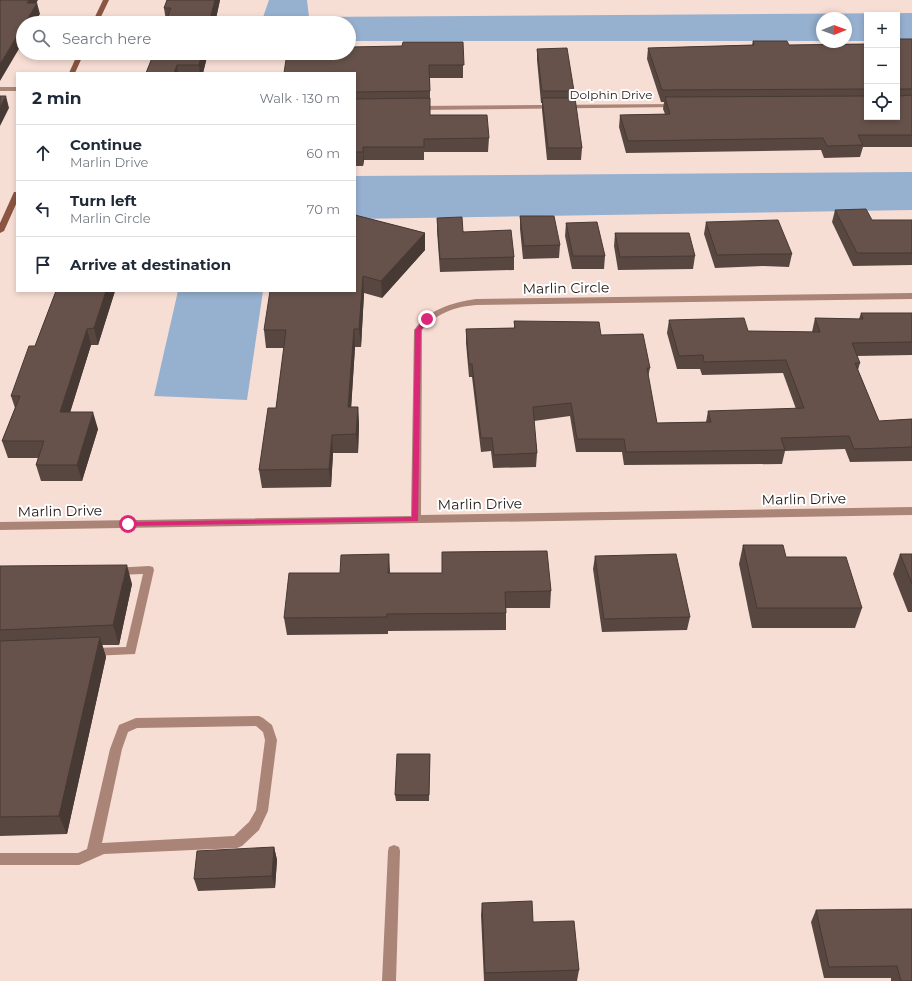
<!DOCTYPE html>
<html lang="en">
<head>
<meta charset="utf-8">
<style>
  body { margin:0; font-family:Montserrat,sans-serif; background:#f6f6f7; color:#1f2937 }
  .controls { position:absolute; right:12px; top:12px; display:grid; overflow:hidden; border-radius:0px; box-shadow:0 2px 6px #0003 }
  .controls button { width:36px; height:36px; display:grid; place-items:center; padding:0; border:0; border-bottom:1px solid #e0e1e3; background:#fff; color:#1f2937; font:20px sans-serif }
  .compass { position:absolute; left:816px; top:12px; width:36px; height:36px; border-radius:50%; background:#fff; box-shadow:0 2px 6px #0003; rotate:89deg }
  .stop { position:absolute; width:12px; height:12px; margin:-9px; border:3px solid #db2777; border-radius:50%; background:#fff }
  .stop.end { background:#db2777; border-color:#fff; box-shadow:0 1px 4px #0008 }
  .list { margin:0; padding:0; list-style:none }
  h2 { display:flex; justify-content:space-between; align-items:center; height:52px; margin:0; padding:0 16px; font-size:17px }
  h2 small { font-size:13px; font-weight:400; color:#747a83 }
  .list li { display:grid; grid-template-columns:26px 1fr auto; gap:12px; align-items:center; box-sizing:border-box; height:56px; padding:0 16px; border-top:1px solid #e0e1e3 }
  .list b { display:block; font-size:15px; white-space:nowrap }
  .list p { margin:0; font-size:13px; white-space:nowrap; color:#747a83 }
  .list em { font-size:13px; font-style:normal; color:#747a83 }
  .icon { flex:none; width:22px; height:22px; fill:none; stroke:currentColor; stroke-width:2; stroke-linecap:round; stroke-linejoin:round }
  .map { position:relative; flex:none; width:912px; height:981px; overflow:hidden }
  .search { position:absolute; background:#fff; box-shadow:0 2px 6px #0003; left:16px; top:16px; width:340px; height:44px; display:flex; align-items:center; gap:10px; box-sizing:border-box; padding:0 14px; border-radius:22px; color:#747a83; font-size:15px }
  .panel { position:absolute; background:#fff; box-shadow:0 2px 6px #0003; left:16px; top:72px; width:340px; height:220px; border-radius:0px }
  .map>svg:first-child { display:block }
  .water { fill:#96b0cf }
  .lines { fill:none; stroke-linecap:round; stroke-linejoin:round }
  .lane { fill:#aa8476; fill-rule:evenodd }
  .street { fill:#aa8476; fill-rule:evenodd }
  .secondary { fill:#8a5642; fill-rule:evenodd }
  .wall { fill:#584740 }
  .shaded-wall { fill:#473934 }
  .building { fill:#66524a; stroke:#473934 }
  .route { fill:#db2777 }
  .labels { text-anchor:middle; stroke-width:4; stroke-linejoin:round; paint-order:stroke }
  .far-street-label { font-size:12px; fill:#231a17; stroke:#fff }
  .street-label { font-size:14px; fill:#231a17; stroke:#fff }
</style>
</head>
<body>
<div class="map">
<svg width="912" height="981" viewBox="0 0 912 981">
  <rect width="100%" height="100%" fill="#f7ded5"/>
  <path class="water" d="M269 0H307L309 17 912 13V41H897V15H867V41H846V18H822V41H349V23H261Z
    M912 172V210L355 219V176Z
    M178 291H263L247 400 154 396Z"/>
  <g class="lines">
    <path class="lane" d="M149 566 153 567 154 570 135 654 92 656 88 655 86 652 88 649 92 648 126 647 143 574 116 575 112 574 111 571 112 568Z
      M259 716 263 718 272 725 277 740 268 811 259 830 242 846 237 848 104 854 79 865H0V853H78L87 849 110 749 119 725 136 718ZM256 726 263 732 265 740 256 810 249 822 234 836 102 843 122 749 128 732 137 728Z"/>
    <path class="street" d="M0 87H17V91H0Z
      M677 104 679 105V107L417 110 414 108 417 106Z
      M912 293V299L476 305C454 307 437 313 422 330L421 515 912 507V515L0 530V522L411 516 414 330C429 309 451 303 476 299Z
      M394 845 399 847 400 851 396 981H382L388 851 389 847Z"/>
    <path class="secondary" d="M103 0H109L98 23H92Z
      M78 53H84L75 73H69Z
      M14 192H17V202L4 231 0 233V223Z"/>
  </g>
  <path class="wall" d="M167 0H220L215 23H165L166 21 164 8Z
    M897 39H912V147H863L860 157 824 158 821 150 626 153 619 127 620 115 665 114 663 109 664 102H661L647 59 648 48 752 45 753 41 789 45 867 44V117H897Z
    M463 42V78H430V115L489 138 488 152H424V160H364L363 166H355V73L402 46Z
    M537 49 574 91 573 98 582 148 581 160H547L542 110V103H541L537 60Z
    M154 53H208L203 73H146Z
    M835 210 872 220H912V265L853 266 832 222Z
    M355 215 425 233V250L382 298 364 293 361 347H355L351 407H358L359 425 358 453H333L331 487 262 488 259 470 276 408 284 348H266L264 330Z
    M520 216 560 245 559 258 523 259 520 229Z
    M437 218 514 257V270L440 272 437 231Z
    M706 222 792 254 789 267 763 266 715 268 704 234Z
    M566 223 605 256 604 269H572L565 236Z
    M615 233 695 256 693 269 618 270 614 246Z
    M56 291H115L98 345H91L70 412 98 429 82 481H41L36 465 38 458H8L2 441 15 408 11 396 35 346Z
    M861 313H912V355L857 356 860 363 858 370 879 421 912 419V461L850 462 845 449 785 451 782 464 624 465 622 452H576L570 416 534 421 537 453 536 467 493 468 491 451 481 452 472 377H469L466 343V329L514 328V321L601 335 650 368 648 377 657 423 706 422 708 411 796 409 783 373 702 375 700 369H677L667 333 669 320 748 331 812 332 815 318 859 319Z
    M743 545 786 557 862 608 855 628H752L739 564Z
    M900 554H912V612H908L893 574Z
    M595 556 690 617 687 630 602 632 593 569Z
    M0 566 132 584 119 645H102L106 657 67 834 0 836Z
    M389 573 551 591 550 608H506V630L388 631V634L287 635 284 618Z
    M430 754 429 801H396L395 795Z
    M274 847 277 860 275 888 198 891 194 879Z
    M482 903 533 922 579 970 577 981H484L481 915Z
    M912 909V981H891V978H824L811 922 816 910Z"/>
  <path class="shaded-wall" d="M29 0H38L30 14 27 3Z
    M215 0H220L215 23H209Z
    M37 3 40 14 34 23H25Z
    M23 26V42L0 81V64Z
    M202 53H208L203 73H200L199 65Z
    M177 65 178 73H174Z
    M6 96 9 108 0 126V107Z
    M363 147 364 160 363 166Z
    M425 233V250L382 298 381 281Z
    M363 276 364 293 361 347 359 329Z
    M106 291H115L98 345 94 328Z
    M87 329 91 345 65 429 60 412Z
    M354 329 355 347 350 426 348 407Z
    M358 407 359 425 358 453 356 434Z
    M93 412 98 429 82 481 77 465Z
    M332 435 333 453 331 487 329 469Z
    M389 554 390 571 389 590 388 573Z
    M127 565 132 584 119 645 113 625Z
    M100 637 106 657 67 834 59 816Z
    M274 847 277 860 275 888 272 876Z"/>
  <path class="building" d="M0 0H29L27 3H37L25 23H23V26L0 64Z
    M167 0H215L209 23H165L171 8H164Z
    M897 39H912V89H900L899 90 900 96 912 95V135H858L863 145 827 146 823 138 628 141 620 115 670 114 665 97 867 96V117H897V44H899L897 41Z
    M753 41H787L789 45 867 44V89L662 90 648 48 754 45Z
    M403 42H463L464 65H429L430 91 355 92V73H284L287 53H349V47L402 46Z
    M567 48 574 91H542L537 49Z
    M154 53H202L199 65H177L174 73H146Z
    M0 96H6L0 107Z
    M430 98V115H487L489 138 424 139V147H363V152H355V99Z
    M542 98H575L582 148H548Z
    M866 209 872 220H912V253H857L835 210Z
    M355 215 425 233 381 281 363 276 359 329H354L348 407H358L356 434 332 435 329 469 259 470 268 408H276L286 330H264L270 291H355Z
    M520 216H554L560 245 524 246Z
    M462 217 463 232 511 230 514 257 440 259 437 218Z
    M778 220 792 254H765L717 255 706 222Z
    M597 222 605 256H573L566 223Z
    M615 233H689L695 256 620 257Z
    M56 291H106L94 328 87 329 60 412H93L77 465H36L44 441H2L20 396H11L29 346H35Z
    M861 313H912V342L852 343 860 363H855L879 421 912 419V447L854 449 849 436 781 438 785 450 626 452 624 439H577L571 403 533 407 537 453 494 455 492 438H481L472 364H469L466 329 515 328 514 321 599 322 601 335 643 334 650 368H647L657 423 711 422 708 411 804 408 786 360 704 362 703 355 679 356 669 320 744 318 748 331 820 332 815 318 863 319Z
    M743 545H783L786 557H846L862 608H757Z
    M547 551 551 591 505 592 506 613 387 614V617L284 618 289 573H340L341 555 389 554 388 573H442V552Z
    M676 554 690 617 604 619 595 556Z
    M900 554H912V584Z
    M127 565 113 625 0 630V566Z
    M100 637 59 816 0 817V641Z
    M397 754H430L429 795H395Z
    M274 847 272 876 194 879 197 851Z
    M532 901 533 922 574 921 579 970 485 973 482 903Z
    M912 909V981H901L897 966 829 967 816 910Z"/>
  <path class="route" d="M427 317 429 319 421 330 418 521 126 526 125 524 128 522 412 517 415 330Z"/>
  <g class="labels">
    <g class="far-street-label">
      <text x="611" y="99">Dolphin Drive</text>
    </g>
    <g class="street-label">
      <text transform="translate(566 288) rotate(-1)" y="5">Marlin Circle</text>
      <text transform="translate(804 499) rotate(-1)" y="5">Marlin Drive</text>
      <text transform="translate(480 504) rotate(-1)" y="5">Marlin Drive</text>
      <text transform="translate(60 511) rotate(-1)" y="5">Marlin Drive</text>
    </g>
  </g>
</svg>
<div class="controls">
<button>+</button>
<button>−</button>
<button><svg class="icon" aria-label="locate" viewBox="0 0 24 24"><circle cx="12" cy="12" r="6"/><path d="M12 2v4M12 18v4M2 12h4M18 12h4"/></svg></button>
</div>
<svg class="compass" viewBox="-18 -18 36 36"><path d="M0-13l5 13h-10z" fill="#e53935"/><path d="M0 13l5-13h-10z" fill="#747a83"/></svg>
<div class="stop" style="left:128px;top:524px"></div>
<div class="stop end" style="left:427px;top:319px"></div>
<div class="search"><svg class="icon" aria-label="search" viewBox="0 0 24 24"><circle cx="10" cy="10" r="6"/><path d="M15 15l6 6"/></svg>Search here</div>
<section class="panel">
<h2>2 min<small>Walk · 130 m</small></h2>
<ul class="list">
<li><svg class="icon" aria-label="ahead" viewBox="0 0 24 24"><path d="M12 20V5M6 11l6-6 6 6"/></svg><div><b>Continue</b><p>Marlin Drive</p></div><em>60 m</em></li>
<li><svg class="icon" aria-label="left" viewBox="0 0 24 24"><path d="M17 20v-9H6M10 6l-5 5 5 5"/></svg><div><b>Turn left</b><p>Marlin Circle</p></div><em>70 m</em></li>
<li><svg class="icon" aria-label="arrive" viewBox="0 0 24 24"><path d="M6 21V4h12l-3 4 3 4H6"/></svg><div><b>Arrive at destination</b></div></li>
</ul>
</section>
</div>
</body>
</html>
